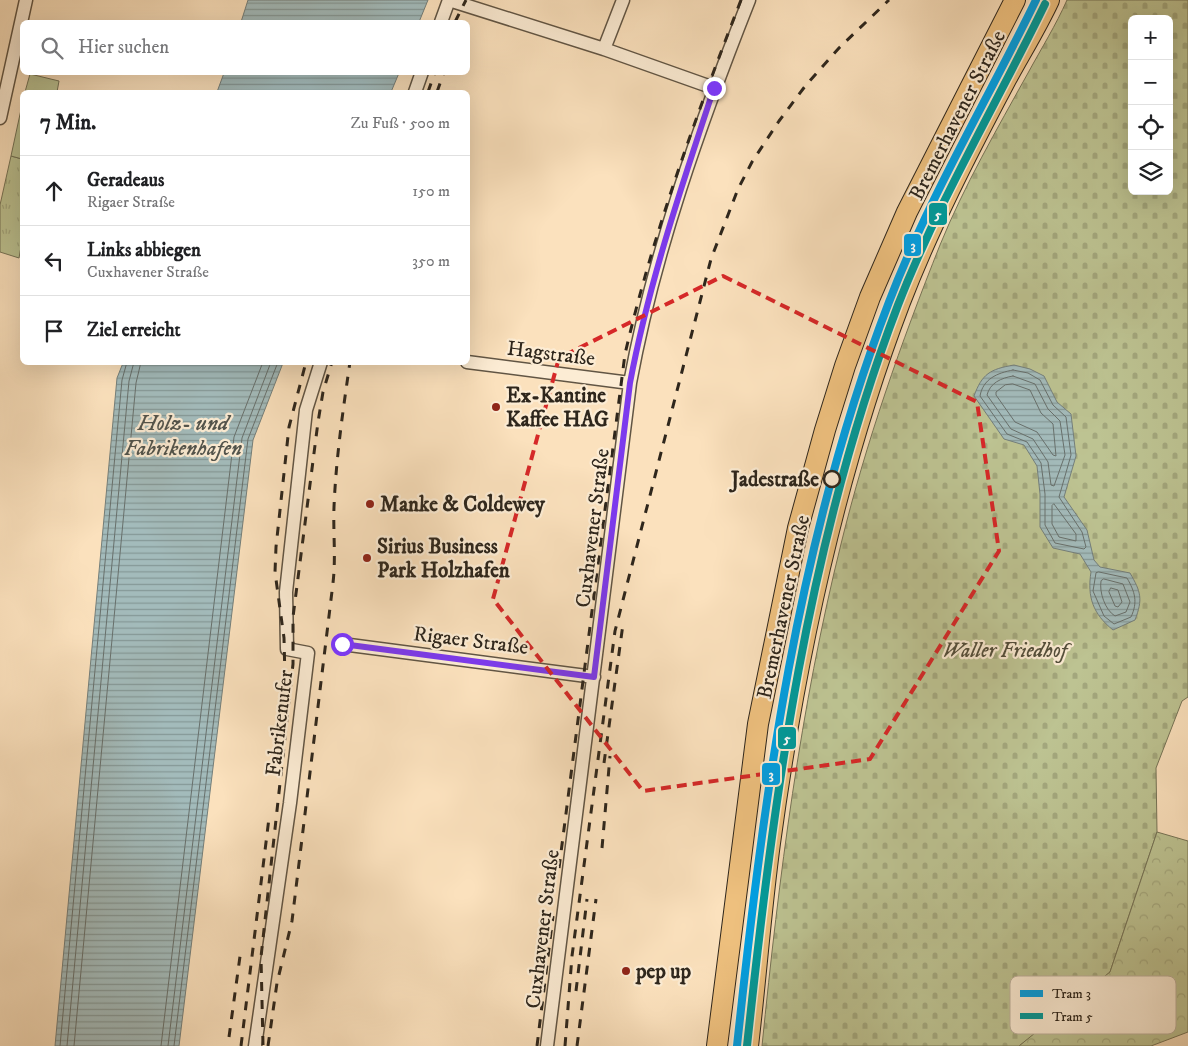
<!DOCTYPE html>
<html lang="de">
<head>
<meta charset="utf-8">
<style>
  body { margin:0; font-family:"IM FELL DW Pica",serif; background:#f2f2f2; color:#202124 }
  .controls { position:absolute; right:15px; top:15px; display:grid; overflow:hidden; border-radius:8px; box-shadow:0 5px 20px #0002 }
  .controls button { width:45px; height:45px; display:grid; place-items:center; padding:0; border:0; border-bottom:1px solid #e0e0e0; background:#fff; color:#202124; font:25px sans-serif }
  .stop { position:absolute; width:15px; height:15px; margin:-11px; border:4px solid #7c3aed; border-radius:50%; background:#fff }
  .stop.end { background:#7c3aed; border-color:#fff; box-shadow:0 1px 5px #0008 }
  .list { margin:0; padding:0; list-style:none }
  h2 { display:flex; justify-content:space-between; align-items:center; height:65px; margin:0; padding:0 20px; font-size:21px }
  h2 small { font-size:16px; font-weight:400; color:#757577 }
  .list li { display:grid; grid-template-columns:32px 1fr auto; gap:15px; align-items:center; box-sizing:border-box; height:70px; padding:0 20px; border-top:1px solid #e0e0e0 }
  .list b { display:block; font-size:19px; white-space:nowrap }
  .list p { margin:0; font-size:16px; white-space:nowrap; color:#757577 }
  .list em { font-size:16px; font-style:normal; color:#757577 }
  .icon { flex:none; width:28px; height:28px; fill:none; stroke:currentColor; stroke-width:2; stroke-linecap:round; stroke-linejoin:round }
  .map { position:relative; flex:none; width:1188px; height:1046px; overflow:hidden }
  .search { position:absolute; background:#fff; box-shadow:0 5px 20px #0002; left:20px; top:20px; width:450px; height:55px; display:flex; align-items:center; gap:12px; box-sizing:border-box; padding:0 18px; border-radius:8px; color:#757577; font-size:19px }
  .panel { position:absolute; background:#fff; box-shadow:0 5px 20px #0002; left:20px; top:90px; width:450px; height:275px; border-radius:8px }
  .map>svg:first-child { display:block }
  .grass { fill:url(#grass-tufts); stroke:#767457 }
  .cemetery { fill:url(#cemetery-stones); stroke:#767457; fill-rule:evenodd }
  .park { fill:url(#park-crowns); stroke:#767457 }
  .pitch { fill:#bdc392; stroke:#767457 }
  .water { fill:url(#water-rules); stroke:#747f7b }
  .lines { fill:none; stroke-linecap:round; stroke-linejoin:round }
  .shore { stroke:#68706c; stroke-width:1 }
  .minor-casing { stroke:#615544; stroke-width:15 }
  .primary-casing { stroke:#2e261c; stroke-width:22 }
  .minor { stroke:#fcecd4; stroke-width:12 }
  .primary { stroke:#eec07e; stroke-width:20 }
  .rail { stroke:#2e261c; stroke-width:3; stroke-dasharray:9 9; stroke-linecap:butt }
  .tram-1-casing { stroke:#fcecd4; stroke-width:11 }
  .tram-2-casing { stroke:#fcecd4; stroke-width:11 }
  .tram-1 { stroke:#009fe3; stroke-width:8 }
  .tram-2 { stroke:#099; stroke-width:8 }
  .route { stroke:#7c3aed; stroke-width:6 }
  .marked { fill:none; stroke:#d62828; stroke-width:4; stroke-dasharray:10 6; stroke-linejoin:round }
  .poi-dot { fill:#8f2418; stroke:#fcecd4; stroke-width:2 }
  .stop-dot { fill:#fcecd4; stroke:#2e261c; stroke-width:2.5 }
  .labels { text-anchor:middle; stroke-width:4.5; stroke-linejoin:round; paint-order:stroke }
  .street-label { font-size:21px; fill:#2e261c; stroke:#fcecd4 }
  .poi-label { font-size:21px; font-weight:bold; fill:#2e261c; stroke:#fcecd4; text-anchor:start }
  .stop-label { font-size:21px; font-weight:bold; fill:#2e261c; stroke:#fcecd4; text-anchor:end }
  .park-label { font-size:21px; font-style:italic; fill:#524d3a; stroke:#fcecd4 }
  .water-label { font-size:22px; font-style:italic; fill:#51534c; stroke:#fcecd4 }
  .key { fill:#fcecd4; stroke:#beb19d; stroke-width:1 }
  .key-label { font-size:14px; fill:#2e261c }
  .line-badge { stroke:#fcecd4; stroke-width:2 }
  .badge-label { font-size:14px; text-anchor:middle; font-weight:bold; fill:#fff }
</style>
</head>
<body>
<div class="map">
<svg width="1188" height="1046" viewBox="0 0 1188 1046">
  <defs>
    <pattern id="grass-tufts" width="24" height="20" patternUnits="userSpaceOnUse" patternTransform="scale(1.25)"><rect width="24" height="20" fill="#bdc392"/><path d="M3 7l-1-3M5 7V3M7 7l1-3M15 17l-1-3M17 17v-4M19 17l1-3" fill="none" stroke="#a3a77d"/></pattern>
    <pattern id="cemetery-stones" width="16" height="16" patternUnits="userSpaceOnUse" patternTransform="scale(1.25)"><rect width="16" height="16" fill="#bdc392"/><path d="M2 7V4a2 2 0 0 1 4 0v3zM10 15v-3a2 2 0 0 1 4 0v3z" fill="#a3a77d"/></pattern>
    <pattern id="park-crowns" width="20" height="18" patternUnits="userSpaceOnUse" patternTransform="scale(1.25)"><rect width="20" height="18" fill="#bdc392"/><path d="M2 6a3 3 0 1 1 6 0M12 15a3 3 0 1 1 6 0" fill="none" stroke="#a3a77d"/></pattern>
    <pattern id="water-rules" width="6" height="5" patternUnits="userSpaceOnUse" patternTransform="scale(1.25)"><rect width="6" height="5" fill="#a3bbbb"/><path d="M0 2.5h6" fill="none" stroke="#859897"/></pattern>
  </defs>
  <rect width="100%" height="100%" fill="#fbe1bd"/>
  <filter id="stains"><feTurbulence type="fractalNoise" baseFrequency=".004" numOctaves="4"/><feColorMatrix values="0 0 0 0 .2 0 0 0 0 .09 0 0 0 0 .02 0 0 0 .5 -.17"/></filter>
  <radialGradient id="worn" r=".72"><stop offset=".6" stop-color="#630" stop-opacity="0"/><stop offset="1" stop-color="#630" stop-opacity=".3"/></radialGradient>
  <path class="grass" d="M11 156 22 159V241L19 258 0 252V205Z"/>
  <path class="cemetery" d="M1067 0H1188V697L1182 701 1156 768 1157 832 1110 972 1052 1021 1019 1046H762C779 877 800 709 841 544 866 442 901 343 940 245 964 186 997 129 1028 73 1041 49 1056 25 1067 0ZM1132 19H1169V191H1132Z"/>
  <path class="park" d="M1157 832 1188 841V1032L1151 1046H1019L1110 972Z"/>
  <path class="pitch" d="M30 74 59 81 57 92H25Z
    M22 105V159L11 156Z"/>
  <path class="water" d="M248 0H428L419 22H241Z
    M224 73V72L399 73 391 92H217Z
    M123 363H283L253 440 179 1046H55L117 378Z
    M1014 365 1030 369 1044 376 1057 402 1071 414 1076 456 1064 497 1087 530 1094 560 1100 567 1130 573C1141 592 1143 599 1135 620L1113 630C1093 614 1087 597 1091 572L1080 554 1053 548 1040 527V494L1037 466 1024 445 1004 439 974 396C982 374 990 369 1014 365Z"/>
  <g class="lines">
    <path class="shore" d="M1013 370 1028 373 1040 380 1053 405 1066 417 1071 455 1059 497 1082 532 1086 547 1084 549 1055 543 1045 525V494L1041 463 1027 442 1007 434 980 396C983 379 997 373 1013 370Z
      M1013 376 1035 384 1048 409 1060 421 1065 455 1054 486 1051 485 1048 462 1033 439 1011 429 987 395C990 383 1001 378 1013 376Z
      M1013 384 1030 390 1041 413 1053 424 1056 456 1053 455 1037 432 1015 422 996 395V392L1005 385Z
      M1054 504 1076 534V541L1059 537 1052 524V506Z
      M1099 572 1127 578C1135 592 1138 602 1131 617L1114 624 1104 616 1093 591 1096 573Z
      M1104 579 1123 584 1130 602 1126 612 1115 616C1105 610 1099 592 1101 581Z
      M1111 588 1118 590 1122 602 1118 607 1115 606 1109 592Z
      M60 1046 122 380 127 362
      M67 1046 129 381 134 362
      M74 1046 136 383 141 362
      M161 1046 234 437 263 362
      M168 1046 242 438 271 362
      M174 1046 248 439 278 362"/>
    <defs>
      <path id="minor" d="M441 22 449 0 604 49 714 88
        M604 49 623 0
        M415 92 422 72
        M0 118 26 0
        M467 362 630 383
        M342 644 594 677
        M255 1046 290 803 308 653 287 649 286 592 306 410 321 362
        M547 1046 630 383C654 252 700 124 749 0"/>
      <path id="primary" d="M717 1046 758 724 798 528 825 430 845 366 870 297 907 212 1015 0
        M748 1046C756 978 761 910 770 843 795 659 834 475 900 302 929 227 967 153 1004 83 1019 55 1036 28 1049 0"/>
    </defs>
    <use href="#minor" class="minor-casing"/>
    <use href="#primary" class="primary-casing"/>
    <use href="#minor" class="minor"/>
    <use href="#primary" class="primary"/>
    <path class="rail" d="M455 22 466 0
      M428 92 435 72
      M437 92 444 72
      M285 679 284 638 275 572 276 547 289 427 306 362
      M604 763 623 624
      M602 848 610 756
      M559 868 625 354C653 233 696 116 741 0
      M576 991 587 899
      M229 1037 241 949
      M263 1045 261 957 293 664V617L318 422 323 392 332 362
      M241 1046 269 818
      M268 1046 277 983 292 921 333 583C336 557 333 532 334 507 336 458 343 410 350 362
      M537 1046 553 916
      M565 1046 572 956 615 631 711 259 738 189 752 162 779 121 806 85 839 48 889 0
      M577 1046 596 899"/>
    <defs>
      <path id="tram-1" d="M737 1046C764 794 797 541 889 302 929 197 987 101 1036 0"/>
      <path id="tram-2" d="M747 1046C774 795 807 543 898 305 939 200 996 105 1045 4"/>
    </defs>
    <use href="#tram-1" class="tram-1-casing"/>
    <use href="#tram-2" class="tram-2-casing"/>
    <use href="#tram-1" class="tram-1"/>
    <use href="#tram-2" class="tram-2"/>
  </g>
  <g class="lines">
    <path class="route" d="M342 644 594 677 630 383C649 282 682 185 714 88"/>
  </g>
  <path class="marked" d="M723 276 977 402 999 551 870 759 643 791 493 599 559 358Z"/>
  <g class="poi-dot">
    <circle cx="496" cy="407" r="5"/>
    <circle cx="370" cy="504" r="5"/>
    <circle cx="367" cy="558" r="5"/>
    <circle cx="626" cy="971" r="5"/>
  </g>
  <circle class="stop-dot" cx="832" cy="479" r="8"/>
  <g class="labels">
    <g class="street-label">
      <text transform="translate(957 115) rotate(-63)" y="7">Bremerhavener Straße</text>
      <text transform="translate(551 353) rotate(7)" y="7">Hagstraße</text>
      <text transform="translate(592 528) rotate(-83)" y="7">Cuxhavener Straße</text>
      <text transform="translate(783 607) rotate(-78)" y="7">Bremerhavener Straße</text>
      <text transform="translate(471 640) rotate(7)" y="7">Rigaer Straße</text>
      <text transform="translate(279 723) rotate(-83)" y="7">Fabrikenufer</text>
      <text transform="translate(542 929) rotate(-83)" y="7">Cuxhavener Straße</text>
    </g>
    <g class="poi-label">
      <text x="506" y="402">Ex-Kantine<tspan x="506" dy="24">Kaffee HAG</tspan></text>
      <text x="380" y="511">Manke &amp; Coldewey</text>
      <text x="377" y="553">Sirius Business<tspan x="377" dy="24">Park Holzhafen</tspan></text>
      <text x="636" y="978">pep up</text>
    </g>
    <g class="stop-label">
      <text x="819" y="486">Jadestraße</text>
    </g>
    <g class="park-label">
      <text x="1005" y="657">Waller Friedhof</text>
    </g>
    <g class="water-label">
      <text x="183" y="430">Holz- und<tspan x="183" dy="25">Fabrikenhafen</tspan></text>
    </g>
  </g>
  <rect x="1010" y="976" width="166" height="58" rx="8" class="key"/>
  <rect x="1020" y="990" width="23" height="7" fill="#009fe3"/>
  <rect x="1020" y="1013" width="23" height="6" fill="#099"/>
  <g class="key-label">
    <text x="1052" y="998">Tram 3</text>
    <text x="1052" y="1021">Tram 5</text>
  </g>
  <g class="line-badge">
    <rect x="928" y="202" width="20" height="24" rx="5" fill="#099"/>
    <rect x="903" y="233" width="19" height="24" rx="5" fill="#009fe3"/>
    <rect x="777" y="726" width="20" height="24" rx="5" fill="#099"/>
    <rect x="761" y="762" width="20" height="24" rx="5" fill="#009fe3"/>
  </g>
  <g class="badge-label">
    <text x="938" y="219">5</text>
    <text x="913" y="250">3</text>
    <text x="787" y="743">5</text>
    <text x="771" y="779">3</text>
  </g>
  <rect width="100%" height="100%" filter="url(#stains)"/>
  <rect width="100%" height="100%" fill="url(#worn)"/>
</svg>
<div class="controls">
<button>+</button>
<button>−</button>
<button><svg class="icon" aria-label="locate" viewBox="0 0 24 24"><circle cx="12" cy="12" r="6"/><path d="M12 2v4M12 18v4M2 12h4M18 12h4"/></svg></button>
<button><svg class="icon" aria-label="layers" viewBox="0 0 24 24"><path d="M12 4l9 5-9 5-9-5zM3 14l9 5 9-5"/></svg></button>
</div>
<div class="stop" style="left:342px;top:644px"></div>
<div class="stop end" style="left:714px;top:88px"></div>
<div class="search"><svg class="icon" aria-label="search" viewBox="0 0 24 24"><circle cx="10" cy="10" r="6"/><path d="M15 15l6 6"/></svg>Hier suchen</div>
<section class="panel">
<h2>7 Min.<small>Zu Fuß · 500 m</small></h2>
<ul class="list">
<li><svg class="icon" aria-label="ahead" viewBox="0 0 24 24"><path d="M12 20V5M6 11l6-6 6 6"/></svg><div><b>Geradeaus</b><p>Rigaer Straße</p></div><em>150 m</em></li>
<li><svg class="icon" aria-label="left" viewBox="0 0 24 24"><path d="M17 20v-9H6M10 6l-5 5 5 5"/></svg><div><b>Links abbiegen</b><p>Cuxhavener Straße</p></div><em>350 m</em></li>
<li><svg class="icon" aria-label="arrive" viewBox="0 0 24 24"><path d="M6 21V4h12l-3 4 3 4H6"/></svg><div><b>Ziel erreicht</b></div></li>
</ul>
</section>
</div>
</body>
</html>
